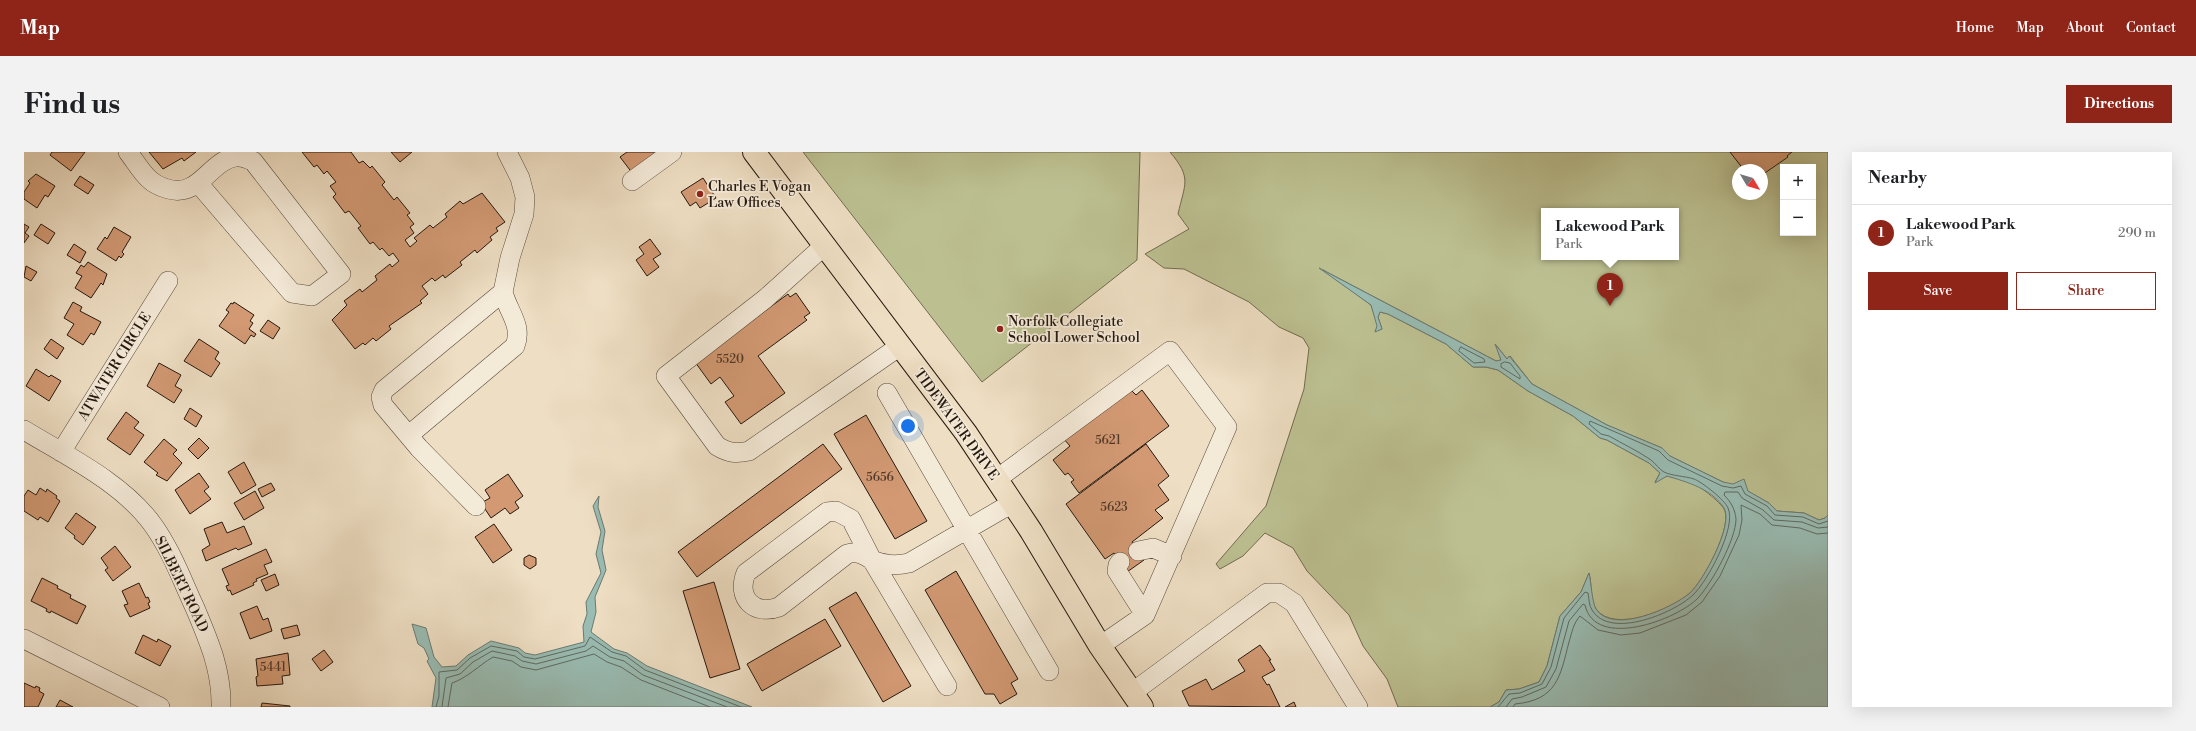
<!DOCTYPE html>
<html lang="en">
<head>
<meta charset="utf-8">
<style>
  body { margin:0; font-family:"Libre Bodoni",serif; background:#f2f2f2; color:#202124 }
  .controls { position:absolute; right:12px; top:12px; display:grid; overflow:hidden; border-radius:0px; box-shadow:0 4px 16px #0002 }
  .controls button { width:36px; height:36px; display:grid; place-items:center; padding:0; border:0; border-bottom:1px solid #e0e0e0; background:#fff; color:#202124; font:20px sans-serif }
  .compass { position:absolute; left:1708px; top:12px; width:36px; height:36px; border-radius:50%; background:#fff; box-shadow:0 4px 16px #0002; rotate:128deg }
  .you { position:absolute; left:884px; top:274px; width:14px; height:14px; margin:-10px; border:3px solid #fff; border-radius:50%; background:#1a73e8; box-shadow:0 0 0 6px #1a73e833 }
  .badge { display:grid; place-items:center; width:26px; height:26px; border-radius:50%; background:#8f2418; color:#fff; font-size:13px; font-weight:700 }
  .pin { position:absolute; translate:-50% -33px; filter:drop-shadow(0 1px 2px #0008) }
  .pin::after { content:''; position:absolute; top:21px; width:14px; height:12px; background:inherit; clip-path:polygon(0 0,100% 0,50% 100%) }
  .popup { position:absolute; left:1517px; top:56px; width:138px; height:52px; box-sizing:border-box; display:grid; place-content:center; border-radius:0px; background:#fff; filter:drop-shadow(0 1px 3px #0005); font-size:13px; white-space:nowrap; color:#757577 }
  .popup b { font-size:15px; color:#202124 }
  .popup::after { content:''; position:absolute; left:50%; top:100%; margin-left:-8px; border:8px solid transparent; border-top-color:#fff }
  .list { margin:0; padding:0; list-style:none }
  h2 { display:flex; justify-content:space-between; align-items:center; height:52px; margin:0; padding:0 16px; font-size:17px }
  h2 small { font-size:13px; font-weight:400; color:#757577 }
  .list li { display:grid; grid-template-columns:26px 1fr auto; gap:12px; align-items:center; box-sizing:border-box; height:56px; padding:0 16px; border-top:1px solid #e0e0e0 }
  .list b { display:block; font-size:15px; white-space:nowrap }
  .list p { margin:0; font-size:13px; white-space:nowrap; color:#757577 }
  .list em { font-size:13px; font-style:normal; color:#757577 }
  .actions { display:flex; gap:8px; padding:12px 16px }
  .actions a { flex:1; padding:9px 0; border:1px solid #8f2418; border-radius:0px; text-align:center; font-size:14px; color:#8f2418 }
  .actions .main { background:#8f2418; color:#fff }
  .map { position:relative; flex:none; width:1804px; height:555px; overflow:hidden; border-radius:0px }
  header { display:flex; align-items:center; gap:24px; box-sizing:border-box; height:56px; padding:0 20px; background:#8f2418; color:#fff }
  header strong { font-size:19px }
  nav { display:flex; gap:22px; margin-inline-start:auto; font-size:14px }
  .intro { display:flex; align-items:center; justify-content:space-between; box-sizing:border-box; height:96px; padding:0 24px }
  h1 { margin:0; font-size:28px }
  .button { padding:10px 18px; border-radius:0px; background:#8f2418; color:#fff; font-size:14px; font-weight:700 }
  main { display:flex; gap:24px; padding:0 24px }
  aside { flex:1; background:#fff; border-radius:0px; box-shadow:0 4px 16px #0002 }
  .map>svg:first-child { display:block }
  .green { fill:#bcc091; stroke:#706c50; fill-rule:evenodd }
  .water { fill:#99bcb3; stroke:#6b7a71 }
  .lines { fill:none; stroke-linecap:round; stroke-linejoin:round }
  .shore { stroke:#5f6a61; stroke-width:1 }
  .building { fill:#d29973; stroke:#25180f }
  .minor-casing { stroke:#574a3c; stroke-width:20 }
  .highway-casing { stroke:#25180f; stroke-width:24 }
  .minor { stroke:#f4ead8; stroke-width:19 }
  .highway { stroke:#eedec3; stroke-width:22 }
  .poi-dot { fill:#8f2418; stroke:#f4ead8; stroke-width:1.5 }
  .labels { text-anchor:middle; stroke-width:3.5; stroke-linejoin:round; paint-order:stroke }
  .number-label { font-size:12px; fill:#503828 }
  .poi-label { font-size:14px; fill:#25180f; stroke:#f4ead8; text-anchor:start }
  .street-label { font-size:14px; fill:#25180f; stroke:#f4ead8 }
</style>
</head>
<body>
<header>
<strong>Map</strong>
<nav><a>Home</a><a>Map</a><a>About</a><a>Contact</a></nav>
</header>
<div class="intro"><h1>Find us</h1><a class="button">Directions</a></div>
<main>
<div class="map">
<svg width="1804" height="555" viewBox="0 0 1804 555">
  <rect width="100%" height="100%" fill="#eedec3"/>
  <filter id="stains"><feTurbulence type="fractalNoise" baseFrequency=".005" numOctaves="4"/><feColorMatrix values="0 0 0 0 .2 0 0 0 0 .09 0 0 0 0 .02 0 0 0 .5 -.17"/></filter>
  <radialGradient id="worn" r=".72"><stop offset=".6" stop-color="#630" stop-opacity="0"/><stop offset="1" stop-color="#630" stop-opacity=".3"/></radialGradient>
  <path class="green" d="M779 0H1116L1113 108 958 230Z
    M1146 0H1804V363L1801 366 1795 368 1780 361 1753 359 1745 351 1723 339 1699 330 1646 304 1638 296 1583 273 1508 232 1486 204 1483 207 1472 193 1477 208 1472 209 1299 118 1347 153 1354 174 1351 179 1358 177 1354 165 1356 160 1364 162 1422 192 1449 215H1462L1474 218 1504 239 1549 264 1576 286 1583 288 1625 311 1636 321 1631 330 1643 324C1651 326 1661 328 1669 331 1677 335 1699 352 1701 359 1707 377 1680 428 1666 441 1648 457 1590 482 1572 457 1566 449 1568 431 1565 421L1557 440 1536 464 1523 514 1515 530 1495 537 1482 538 1475 550 1466 555H1374L1363 527 1339 494 1325 463 1283 419 1269 396 1241 381 1219 404 1196 417 1192 412 1242 354 1280 237 1285 196 1279 186 1255 175 1225 150 1160 117 1140 116 1121 102 1165 77 1154 62C1161 31 1168 26 1146 0ZM1759 15H1789V81H1759ZM1714 18H1738V42H1714ZM1520 59H1652V105H1520Z"/>
  <path class="water" d="M1295 116 1472 209 1477 208 1471 192 1483 207 1485 204 1508 232 1583 273 1638 296 1646 304 1699 330 1709 332 1720 327 1724 339 1745 351 1753 359 1780 361 1795 368 1801 366 1804 363V555H1466L1475 550 1482 538 1495 537 1515 530 1523 514 1536 464 1557 440 1565 421C1567 429 1568 450 1572 457 1589 483 1648 456 1666 441 1679 429 1710 373 1700 356 1688 337 1663 330 1643 324L1631 331 1636 321 1625 311 1583 288 1576 286 1549 264 1504 239 1474 218 1462 215H1449L1422 192 1364 162 1356 160 1354 165 1358 177 1351 180 1353 174 1347 153Z
    M575 344 574 355 581 379 578 398 582 418 571 445 572 460 567 480 590 497 603 501 623 514 728 555H408L412 526 403 509 405 507 400 496 394 492 388 472 402 476 410 505 418 515 432 514 444 503 467 489 495 496 501 501 511 503 560 490 559 474 563 462 562 450 577 421 572 402 577 380 569 354Z"/>
  <g class="lines">
    <path class="shore" d="M1437 195 1460 207 1461 210 1450 211 1435 199Z
      M1481 210 1486 211 1496 224V227L1477 215V212Z
      M412 555 415 544V520L433 518 446 506 467 494 493 499 500 505 511 507 561 494 566 485 588 500 602 504 621 518 717 555
      M418 555 422 526 436 522 449 510 468 499 491 504 498 509 512 512 562 499 569 494 586 505 600 509 619 523 703 555
      M424 555 428 531C443 526 454 514 469 505L488 509 497 515 512 518 570 502 583 510 597 515 617 528 686 555
      M1474 555 1485 542 1496 541 1518 532 1527 515 1540 466 1561 440 1564 441C1565 446 1565 454 1568 458 1586 488 1650 461 1669 443 1683 430 1713 375 1704 356 1701 348 1678 330 1670 327 1661 324 1648 324 1640 320 1636 318 1631 311 1627 308 1614 299 1599 292 1585 284L1577 282 1565 272 1566 269 1635 299 1644 308 1698 334 1709 336 1717 334 1721 342 1743 354 1751 363 1779 365 1795 372 1804 369
      M1482 555 1488 547 1498 545 1522 535 1532 517 1545 469 1559 452 1561 453C1571 498 1653 468 1674 446 1688 431 1712 387 1712 367 1711 357 1707 350 1700 343L1701 340H1714L1718 346 1739 358 1750 368 1778 370 1794 376 1804 375
      M1489 555 1491 552C1533 548 1536 525 1545 490 1548 480 1549 472 1556 464L1574 478 1597 483 1616 481 1662 463 1678 450 1696 424 1715 383 1718 368 1717 353 1736 362 1748 373 1776 376 1793 382 1804 381"/>
  </g>
  <path class="building" d="M28 0H61L47 19 26 3Z
    M125 0H172L160 9 158 6 139 17Z
    M278 0H327L335 11 339 9 346 16 348 14 361 30 358 33 370 48 373 45 386 61 383 63 390 72 386 75 390 81 381 88 386 95 393 89 390 86 406 73 409 76 423 65 421 62 436 49 439 52 458 41 481 70 472 76 474 79 466 85 468 88 453 101 451 98 436 110 438 113 421 126 419 123 411 129 408 126 398 134 404 142 396 149 398 151 365 174 367 177 352 189 349 186 341 193 339 191 331 197 308 168 323 153 320 149 336 137 338 140 353 128 351 124 366 112 368 115 375 109 369 101 365 104 358 96 356 98 349 90 346 92 334 76 337 74 325 59 321 61 309 45 312 42 306 34 312 30 303 19 300 22 293 13 290 15Z
    M367 0H388L376 10Z
    M603 0H637L609 22 596 5Z
    M1706 0H1768L1763 4 1764 5 1738 23V18H1720Z
    M12 22 31 34 24 45 21 43 13 56 0 47V40L6 31 4 29Z
    M56 24 70 33 64 42 50 33Z
    M679 26 692 46 676 56 672 50 666 54 657 40Z
    M0 72 5 75 1 81 5 84 0 91Z
    M17 72 31 81 24 92 10 83Z
    M90 75 107 85 98 100 100 102 97 106 95 104 92 109 73 97 81 85 83 87Z
    M626 87 637 102 629 107 635 115 623 124 612 108 620 102 615 95Z
    M50 92 62 100 56 111 43 103Z
    M64 110 83 122 79 133 77 131 67 146 51 136 58 124 52 121 57 113 60 115Z
    M2 114 13 120 7 129 0 125Z
    M772 141 786 161 780 165 783 168 734 204 761 241 717 272 701 250 710 244 696 225 687 232 671 210 764 142 766 145Z
    M49 150 58 155 56 159 77 170 70 183 67 181 59 193 43 183 50 172 40 166Z
    M210 150 230 163 226 169 229 171 225 177 232 182 230 185 227 183 221 192 195 174 205 160 202 158 207 151 209 152Z
    M244 168 256 176 249 187 236 179Z
    M27 187 40 196 33 207 20 197Z
    M175 187 195 200 191 207 196 211 187 225 160 209Z
    M135 211 157 223 151 234 158 238 150 251 123 234Z
    M12 217 25 225 27 223 37 229 25 249 2 234Z
    M1118 238 1145 274 1055 341 1047 330 1050 328 1044 321 1041 323 1029 308 1046 294 1039 286 1098 243 1108 239 1112 243Z
    M166 256 178 264 172 275 160 267Z
    M102 260 115 270 110 276 120 283 106 303 83 287Z
    M842 263 903 369 871 387 810 282Z
    M175 286 185 296 174 307 164 297Z
    M140 287 153 298 149 302 158 311 143 329 132 323 134 321 120 310Z
    M799 292 818 317 673 425 654 400Z
    M1122 292 1145 324 1134 333 1145 348 1131 358 1139 366 1108 390 1120 408 1103 420 1090 401 1081 407 1042 352Z
    M220 310 232 333 217 342 204 320Z
    M175 321 185 335 180 339 187 347 166 362 151 338Z
    M484 322 499 344 491 350 495 356 486 362 481 356 467 366 457 351 466 346 461 338Z
    M247 331 251 338 238 345 234 337Z
    M16 336 22 340 23 337 33 344 32 346 36 349 24 370 16 365 14 368 0 359V344L4 338 12 343Z
    M231 339 240 356 220 368 210 351Z
    M52 361 72 375 59 393 50 386 51 384 41 376Z
    M198 370 203 381 220 374 228 392 214 398 212 396 182 409 178 398 186 393 180 377Z
    M470 372 488 398 469 411 451 385Z
    M91 394 107 415 89 429 81 418 84 416 77 406Z
    M242 397 248 410 240 413 244 422 232 427 233 429 229 431 230 433 208 443 206 438 204 439 202 434 205 433 198 417Z
    M505 403 512 406V413L506 417 500 413V406Z
    M932 419 994 527 987 531 993 542 976 552 970 542H961L901 438Z
    M251 422 255 433 242 439 237 428Z
    M18 426 34 434 33 436 47 443 46 446 62 454 53 472 27 459 26 461 22 459 23 457 7 449Z
    M690 430 716 517 686 526 659 439Z
    M115 431 122 446 124 445 126 450 124 451 126 456 106 465 100 453 104 452 98 439Z
    M832 440 887 534 859 550 805 456Z
    M233 454 239 468 244 466 248 479 226 487 216 461Z
    M801 467 817 494 738 539 723 512Z
    M273 473 276 483 260 487 257 477Z
    M119 483 133 490 134 487 147 494 136 514 111 501Z
    M1236 493 1247 508H1245L1251 518 1238 525 1243 533 1245 532 1256 555 1165 554 1158 539 1182 527 1188 538 1221 519 1214 508Z
    M300 498 309 510 297 519 288 507Z
    M264 501 266 523 258 524 259 532 233 534 232 525 234 524 232 507Z
    M0 531 11 536 12 534 16 536 15 539 20 542 14 555H0Z
    M36 548 49 555H32Z
    M1270 550 1272 555H1261Z
    M238 551 266 554V555H237Z"/>
  <g class="lines">
    <defs>
      <path id="minor" d="M104 0C111 9 117 20 125 27 130 32 137 35 144 37 175 46 186 9 211 5 217 4 223 7 229 9L317 122 288 144 268 141 174 31
        M608 29 648 0
        M801 93 741 147 642 224 693 294C705 301 712 302 725 299L876 194
        M863 241 1025 519
        M0 278C43 304 99 331 129 373 147 398 158 428 171 456 185 489 198 519 197 555
        M385 283 491 194C499 173 484 160 479 140
        M37 300 144 129
        M973 327 1146 199 1203 275 1121 463 1076 494
        M452 354 395 296 359 253 357 245 360 238 479 140 486 106 500 62 501 45 496 26 483 0
        M812 359 827 367 848 408C839 402 833 399 823 402L755 455C730 464 712 446 722 421L803 360Z
        M1114 399 1129 396 1148 404
        M848 408C861 413 871 414 885 411L978 357 989 352
        M848 408 923 534
        M1096 410 1094 413 1093 419 1121 463
        M0 487 136 555
        M1109 540 1243 441H1255L1270 451 1334 555"/>
      <path id="highway" d="M730 0 942 281 1007 379 1076 494 1118 555"/>
    </defs>
    <use href="#minor" class="minor-casing"/>
    <use href="#highway" class="highway-casing"/>
    <use href="#minor" class="minor"/>
    <use href="#highway" class="highway"/>
  </g>
  <g class="poi-dot">
    <circle cx="676" cy="42" r="4"/>
    <circle cx="976" cy="177" r="4"/>
  </g>
  <g class="labels">
    <g class="number-label">
      <text x="706" y="211">5520</text>
      <text x="1084" y="292">5621</text>
      <text x="856" y="329">5656</text>
      <text x="1090" y="359">5623</text>
      <text x="249" y="519">5441</text>
    </g>
    <g class="poi-label">
      <text x="684" y="39">Charles E Vogan<tspan x="684" dy="16">Law Offices</tspan></text>
      <text x="984" y="174">Norfolk Collegiate<tspan x="984" dy="16">School Lower School</tspan></text>
    </g>
    <g class="street-label">
      <text transform="translate(90 214) rotate(-58)" y="5">ATWATER CIRCLE</text>
      <text transform="translate(933 272) rotate(54)" y="5">TIDEWATER DRIVE</text>
      <text transform="translate(158 432) rotate(64)" y="5">SILBERT ROAD</text>
    </g>
  </g>
  <rect width="100%" height="100%" filter="url(#stains)"/>
  <rect width="100%" height="100%" fill="url(#worn)"/>
</svg>
<div class="controls">
<button>+</button>
<button>−</button>
</div>
<svg class="compass" viewBox="-18 -18 36 36"><path d="M0-13l5 13h-10z" fill="#e53935"/><path d="M0 13l5-13h-10z" fill="#757577"/></svg>
<div class="you"></div>
<div class="pin badge" style="left:1586px;top:154px">1</div>
<div class="popup"><b>Lakewood Park</b>Park</div>
</div>
<aside>
<h2>Nearby<small></small></h2>
<ul class="list">
<li><span class="badge">1</span><div><b>Lakewood Park</b><p>Park</p></div><em>290 m</em></li>
</ul>
<div class="actions"><a class="main">Save</a><a>Share</a></div>
</aside>
</main>
</body>
</html>
